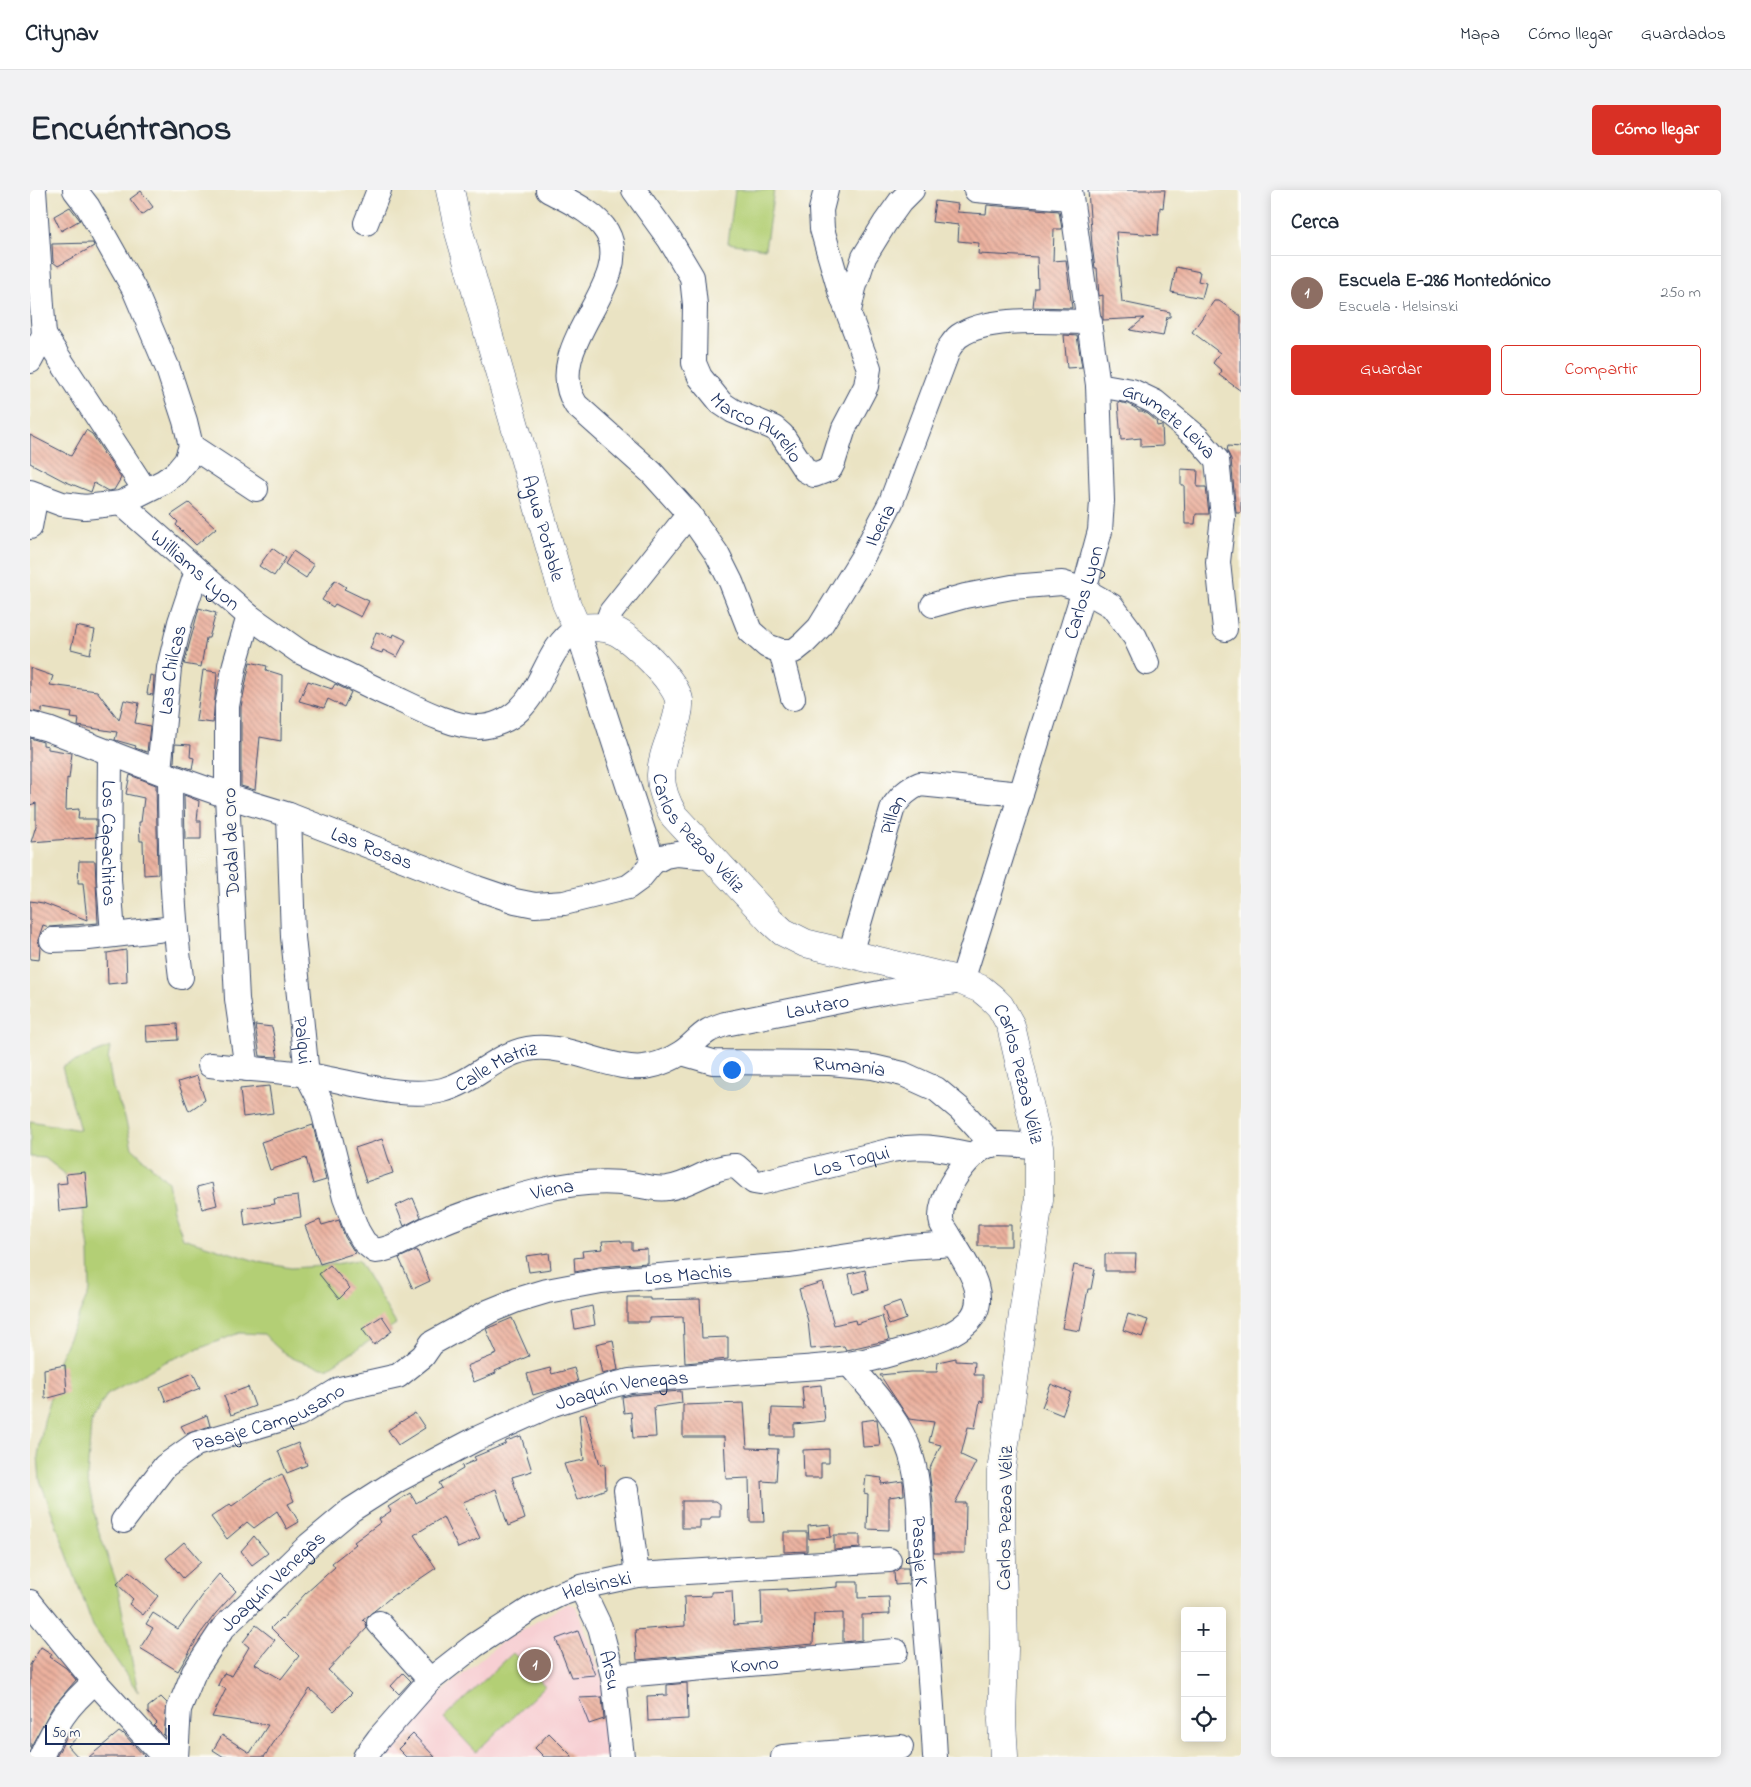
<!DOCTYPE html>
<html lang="es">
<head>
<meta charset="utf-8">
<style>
  body { margin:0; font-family:"Indie Flower",sans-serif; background:#f2f2f3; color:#1f2937 }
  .controls { position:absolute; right:15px; bottom:15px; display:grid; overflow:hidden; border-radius:5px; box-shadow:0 2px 12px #0003 }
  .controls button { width:45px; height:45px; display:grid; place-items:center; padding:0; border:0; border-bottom:1px solid #e0e1e3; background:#fff; color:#1f2937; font:25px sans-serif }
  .scale { position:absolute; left:15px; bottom:12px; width:125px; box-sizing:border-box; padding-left:5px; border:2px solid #1b2f5e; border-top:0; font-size:14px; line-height:18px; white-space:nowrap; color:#1b2f5e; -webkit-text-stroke:4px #fdfcf7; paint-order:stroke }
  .you { position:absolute; left:701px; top:879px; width:18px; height:18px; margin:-12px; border:4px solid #fff; border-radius:50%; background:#1a73e8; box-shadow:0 0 0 8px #1a73e833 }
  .badge { display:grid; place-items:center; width:32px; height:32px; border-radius:50%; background:#d93025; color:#fff; font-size:16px; font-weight:700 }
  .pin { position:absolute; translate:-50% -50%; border:2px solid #fff; box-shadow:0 1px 5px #0006 }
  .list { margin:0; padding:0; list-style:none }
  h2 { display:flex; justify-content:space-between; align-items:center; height:65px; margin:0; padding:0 20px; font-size:21px }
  h2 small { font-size:16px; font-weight:400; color:#747a83 }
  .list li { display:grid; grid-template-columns:32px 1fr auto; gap:15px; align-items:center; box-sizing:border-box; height:75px; padding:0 20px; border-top:1px solid #e0e1e3 }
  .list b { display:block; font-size:19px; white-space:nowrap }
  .list p { margin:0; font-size:16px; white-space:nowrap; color:#747a83 }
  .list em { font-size:16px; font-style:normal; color:#747a83 }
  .actions { display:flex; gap:10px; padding:15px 20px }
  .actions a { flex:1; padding:11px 0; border:1px solid #d93025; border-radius:5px; text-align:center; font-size:18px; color:#d93025 }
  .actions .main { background:#d93025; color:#fff }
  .icon { flex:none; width:28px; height:28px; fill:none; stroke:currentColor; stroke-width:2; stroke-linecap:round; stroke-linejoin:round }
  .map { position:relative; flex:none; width:1211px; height:1567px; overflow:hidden; border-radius:5px }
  header { display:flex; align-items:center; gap:30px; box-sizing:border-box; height:70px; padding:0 25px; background:#fff; border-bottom:1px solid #e0e1e3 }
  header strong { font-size:24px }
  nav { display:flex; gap:28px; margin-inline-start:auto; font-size:18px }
  .intro { display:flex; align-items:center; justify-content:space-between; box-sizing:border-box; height:120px; padding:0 30px }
  h1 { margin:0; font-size:35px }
  .button { padding:12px 22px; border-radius:5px; background:#d93025; color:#fff; font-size:18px; font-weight:700 }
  main { display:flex; gap:30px; padding:0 30px }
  aside { flex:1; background:#fff; border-radius:5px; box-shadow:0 2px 12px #0003 }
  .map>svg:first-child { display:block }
  .built { fill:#f7cfd3 }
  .grass { fill:#b3cf75; stroke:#677f6a }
  .building { fill:url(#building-back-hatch) }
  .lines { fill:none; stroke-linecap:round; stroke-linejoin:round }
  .minor-casing { stroke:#3a4a6d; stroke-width:26 }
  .major-casing { stroke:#3a4a6d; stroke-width:29 }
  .minor { stroke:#fff; stroke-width:24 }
  .major { stroke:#fff; stroke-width:28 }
  .labels { text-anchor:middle; stroke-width:4.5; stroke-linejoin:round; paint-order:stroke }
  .street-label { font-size:20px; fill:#1b2f5e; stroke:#fdfcf7 }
</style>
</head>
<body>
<header>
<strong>Citynav</strong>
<nav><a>Mapa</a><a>Cómo llegar</a><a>Guardados</a></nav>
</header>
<div class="intro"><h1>Encuéntranos</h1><a class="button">Cómo llegar</a></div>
<main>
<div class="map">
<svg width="1211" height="1567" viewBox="0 0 1211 1567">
  <defs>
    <pattern id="building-back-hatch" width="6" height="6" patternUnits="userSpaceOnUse" patternTransform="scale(1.25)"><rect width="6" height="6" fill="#ecb19e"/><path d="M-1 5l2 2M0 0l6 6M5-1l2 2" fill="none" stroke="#be9084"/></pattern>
  </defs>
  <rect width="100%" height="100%" fill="#fdfcf7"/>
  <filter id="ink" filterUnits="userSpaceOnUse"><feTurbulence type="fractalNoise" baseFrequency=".02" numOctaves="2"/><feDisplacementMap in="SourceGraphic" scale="10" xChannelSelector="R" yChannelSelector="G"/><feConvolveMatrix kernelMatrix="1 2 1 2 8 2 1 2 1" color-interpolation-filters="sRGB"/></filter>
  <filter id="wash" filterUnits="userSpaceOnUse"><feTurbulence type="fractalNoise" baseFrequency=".0096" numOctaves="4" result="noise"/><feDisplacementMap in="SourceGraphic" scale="20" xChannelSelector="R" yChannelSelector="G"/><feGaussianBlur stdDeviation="1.12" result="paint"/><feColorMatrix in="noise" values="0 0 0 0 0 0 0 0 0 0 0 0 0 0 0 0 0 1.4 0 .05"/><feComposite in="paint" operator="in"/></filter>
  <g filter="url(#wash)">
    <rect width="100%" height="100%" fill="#eae3c3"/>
    <path class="built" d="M538 1413 546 1416 575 1497 583 1567H355L394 1517 470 1453Z"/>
    <path class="grass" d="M705 0H744L735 59 698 53Z
      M80 857 78 870 83 899 95 927 102 958 138 992 143 1020 153 1048 229 1072 261 1078 293 1076 328 1070 366 1134 297 1178C265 1171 257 1169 234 1144L209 1143 135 1172 77 1204 61 1233 57 1288 68 1339 87 1394 108 1502 63 1436 10 1290 8 1266 14 1231 24 1198 29 1170 60 1100 59 1060 52 1013 34 983 15 968 0 967V931L50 940 32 877Z
      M483 1463 515 1496 446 1562 414 1528Z"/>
    <g id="blocks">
      <path class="building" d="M1058 0H1135L1133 18 1130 17 1128 45 1086 42 1092 112 1140 122V127H1137L1133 146 1100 140 1114 128 1073 130V105L1069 106 1067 78H1065L1062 55Z
        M111 1 123 17 112 25 100 9Z
        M905 11 928 14 927 22 956 24 957 15 1029 21 1032 39H1024L1023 71 1036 70 1042 118 1003 117 1005 98H1008L1007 67 948 64 949 53 928 51 929 35 902 32Z
        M40 17 50 30 31 41 24 26Z
        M63 53 64 56 28 76 23 72 22 54Z
        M1146 77 1170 82 1168 91 1176 93 1172 108 1141 102Z
        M1184 111H1189L1211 126V201L1189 185 1192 181 1183 173 1190 163 1162 142Z
        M1034 145 1047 146 1052 177 1037 178Z
        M1088 212 1098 214 1107 219 1108 221H1112L1118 224 1126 231 1127 236 1132 235 1133 256 1111 257V248L1091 250Z
        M56 240 62 244 73 261 72 263 76 266 91 288 84 300 78 301 64 293 61 302 34 291 0 273V245L41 266Z
        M1198 256 1211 257V323H1206L1201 269 1197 261Z
        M1151 279 1168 280 1167 297H1176L1179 324H1166L1165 334H1155L1154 295H1151Z
        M159 313 186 338 166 355 146 335 148 332 141 325Z
        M242 358 256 368 244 386 229 376Z
        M263 361 284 375 276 388 255 374Z
        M305 390 316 397 314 399 339 411 331 427 305 414 303 417 292 410Z
        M169 418 186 423 179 448H176L171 477 154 474Z
        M46 436 65 440 60 464 41 459Z
        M346 442 363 447 364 444 376 450 367 467 353 460 352 463 340 459Z
        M220 472 237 476 236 480 252 485 251 551 230 547 225 600 211 596V517Z
        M0 478 23 486 20 495 67 501 89 530 94 510 109 513 105 533 120 536 117 562 105 558 106 556 85 550 87 542 48 536 49 529 41 528 42 523 12 518V523L0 521Z
        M173 480 187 482 183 533 166 531Z
        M120 485 124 486 123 505 117 504Z
        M278 491 302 499 305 494 321 502 314 517 298 509 294 518 269 511Z
        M0 548 13 552V555L18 556V559L42 563 39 589 37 588 36 620 49 619 48 629H66V647L1 652 6 636V613L0 615Z
        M145 554 161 555 160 567 164 568 162 579 144 573Z
        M100 585 126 595 128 684 114 685 113 651H110L109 632H111L114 608 96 604Z
        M154 605 169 611 167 631H171V649H155Z
        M49 671H65L68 733 19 737 13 735 8 750 10 757 9 770 0 769V711L13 713 57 730 53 693H48Z
        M96 760 97 792 78 794 77 763Z
        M147 834 148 850 117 852 116 836Z
        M225 835 242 837 248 867 230 866Z
        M167 886 175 910 159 921 148 892Z
        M239 896 243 923 213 927 210 899Z
        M283 935 296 990 283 994 276 968 240 980 231 952Z
        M352 949 363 983 336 992 325 958Z
        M55 982 58 1018 29 1021 27 994 37 993 36 984Z
        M182 993 187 1015 172 1019 167 997Z
        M268 1006 271 1027 215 1036 213 1018 245 1014 244 1009Z
        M383 1008 391 1027 374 1036 366 1016Z
        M290 1030 292 1035 309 1030 315 1047 325 1063 290 1074 275 1036Z
        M948 1035H981V1056H948Z
        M591 1050V1052H602V1060L617 1059V1073L569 1077 545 1082 544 1068 553 1067 552 1061 573 1059 572 1051Z
        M387 1060 400 1091 383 1099 369 1068Z
        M519 1063 521 1079 499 1082 496 1066Z
        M1075 1064H1106L1105 1081H1075Z
        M300 1075 320 1098 309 1109 289 1084Z
        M1044 1075 1065 1079 1061 1099H1058L1050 1141 1032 1138Z
        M835 1080 839 1100 823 1104 819 1084Z
        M792 1092 804 1135 825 1130 826 1134 852 1126 859 1150 816 1160 814 1156 781 1159 778 1131 769 1099Z
        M597 1107H620V1110L670 1109 672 1148 698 1147V1169L655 1173 653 1127 619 1128V1132H597Z
        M870 1111 876 1129 859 1135 853 1117Z
        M562 1116 565 1135 545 1139 542 1121Z
        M1098 1124 1118 1130 1112 1147 1093 1140Z
        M352 1126 362 1141 344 1155 332 1139Z
        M482 1128 499 1166 465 1181 466 1183 444 1192 437 1176 467 1164 456 1139Z
        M583 1150 588 1180 572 1184 566 1154Z
        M926 1168V1171L945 1172 944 1185H953V1212L950 1211 945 1238 938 1237 931 1265 946 1272 925 1313H936L935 1363H904L903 1311 899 1280 911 1255 899 1252 904 1232 879 1229 850 1185 880 1182H907L908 1172Z
        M35 1175 37 1203 15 1209 14 1179Z
        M520 1178 522 1184 544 1178 548 1192 503 1205 497 1184Z
        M163 1183 170 1198 136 1212 130 1197Z
        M1021 1194 1041 1202 1032 1225 1012 1217Z
        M791 1195 795 1231 764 1234V1246H741L742 1218 774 1219 772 1197Z
        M218 1197 225 1216 201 1225 194 1206Z
        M651 1201 652 1213 624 1217 626 1247 603 1248 601 1222 594 1223 592 1207 602 1205Z
        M714 1213 717 1258 748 1259 746 1292 732 1291 734 1332H720L719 1288 696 1289 694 1247H653V1215Z
        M385 1223 395 1238 368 1255 358 1240Z
        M556 1224 570 1275 575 1274 576 1299 547 1310 534 1274 554 1270 549 1225Z
        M177 1225 180 1236 156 1244 151 1236Z
        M847 1229 850 1256 833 1257 831 1231Z
        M491 1246 502 1281 482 1287 495 1329 478 1336 466 1299 433 1312 450 1348 428 1358 413 1327 384 1345 406 1378 366 1405V1403L333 1430 336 1433 337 1438 298 1480 322 1503 304 1521 280 1499 234 1567H194L183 1560 192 1545 220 1563 238 1535 182 1527 196 1499 188 1495 194 1483 202 1486 219 1457 213 1452 226 1435 245 1450 225 1474 251 1489 269 1466 241 1438 251 1428 252 1429 275 1404 305 1377 302 1373 326 1354 324 1352 351 1332 349 1329 361 1321 358 1317 380 1303 386 1313 412 1298 409 1293 433 1279 432 1276 446 1270 444 1267 475 1254 476 1251Z
        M268 1253 277 1275 257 1283 248 1261Z
        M799 1259V1273H791V1288H774L773 1260Z
        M252 1284 264 1311 258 1314 269 1332 257 1339 247 1321 224 1338 217 1332 197 1349 181 1327 200 1314 202 1316 234 1293Z
        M836 1286 852 1288 851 1294 873 1291 874 1305 859 1307V1340L837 1339 838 1304 834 1303Z
        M652 1311H686L690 1314V1327H681L680 1330H670V1338H652Z
        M800 1334 801 1347 779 1349 778 1336Z
        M754 1342H777V1361L754 1362Z
        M804 1345H830V1358L804 1360Z
        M224 1346 238 1363 222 1375 211 1361Z
        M154 1352 171 1372 153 1388 136 1368Z
        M870 1378H878L879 1394 865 1395 864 1382Z
        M99 1381 128 1406 113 1425 99 1414 103 1409 87 1394Z
        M189 1384 206 1401 186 1423 170 1444 148 1481 110 1458 123 1438 116 1434 123 1423 148 1439 173 1405 172 1404Z
        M807 1392H828V1408L859 1407 860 1424 832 1425V1450L813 1452V1423L784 1424 783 1454 607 1470 605 1440 655 1436 654 1407 681 1406V1402L702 1401 704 1435 732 1433 731 1400 757 1399V1401L807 1397Z
        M548 1441 565 1485 541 1487 526 1449Z
        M11 1457 22 1464 20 1467 36 1478 46 1490 22 1518 0 1558V1475Z
        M373 1483 381 1491 369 1504 361 1496Z
        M657 1493 658 1529 618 1531 617 1506 637 1505V1495Z
        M131 1507 137 1513 134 1546 124 1536 127 1533 118 1523V1517Z
        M572 1507 574 1529 559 1534 549 1508Z
        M40 1540 50 1545 38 1556 48 1567H26Z
        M89 1542 92 1544 93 1543 115 1567H59Z
        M519 1543 543 1567H514L505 1558Z
        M383 1544 405 1567H376L368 1559Z"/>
    </g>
  </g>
  <g filter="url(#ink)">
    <use href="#blocks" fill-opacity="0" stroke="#3a4a6d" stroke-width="1"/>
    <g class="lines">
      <defs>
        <g id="minor">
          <path id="s1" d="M518 0C538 11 565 22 577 42 606 94 509 157 546 215L622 283 659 324 687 364 701 392 720 441 737 456 751 461H764L774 453 789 438 832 368 861 312 919 158C922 154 925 149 929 146 959 125 1024 132 1060 132"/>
          <path id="s2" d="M604 0 640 50 662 87 665 115 664 173 670 187 691 213 703 221 744 238 752 245 775 280 784 285 800 279 803 273 814 238 836 196 839 178 810 101 792 39 791 20 796 0"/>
          <path d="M946 0 1040 8"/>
          <path d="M336 33 349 0"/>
          <path d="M819 121 824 98 834 67 855 33 870 12 882 0"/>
          <path d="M14 145 115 300"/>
          <path d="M0 171 14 145 4 0"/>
          <path id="s3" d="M1068 195 1102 201 1125 212 1167 247 1187 270 1193 327 1188 372 1195 439"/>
          <path d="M161 256 226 299"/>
          <path d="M0 302 32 314 55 317 91 313 133 292 146 283 156 271 161 256 155 231 138 179 104 99 58 17 45 0"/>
          <path id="s4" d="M91 313 219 426 270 462C300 476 329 491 359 505 383 516 421 537 448 537 462 537 479 530 489 520 515 495 516 459 547 438L623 672"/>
          <path d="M0 337 6 305"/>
          <path d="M903 415 935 406 982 397 1032 393 1054 400 1082 416 1105 447 1117 473"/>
          <path d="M575 438 581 422 659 324"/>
          <path d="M751 461 763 508"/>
          <path id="s5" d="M0 534 18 539 140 586 197 606 259 625 447 698 485 711 505 715 534 713 598 697 609 689 623 672 635 666 647 664 680 667"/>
          <path id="s6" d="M80 562 79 689 83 745"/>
          <path id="s7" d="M129 581 139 478 150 432 167 381"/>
          <path d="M140 586C140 653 142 720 151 787"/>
          <path id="s8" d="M259 625 263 747 277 885 291 912 315 1008 327 1040 334 1052 345 1061C365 1059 383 1045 401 1037 436 1022 473 1010 509 1001 538 994 571 990 600 994 613 996 625 1000 638 998 662 995 682 975 706 976L724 992 730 993 862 960C895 954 911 959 943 965"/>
          <path d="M22 750 50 749 144 738"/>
          <path id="s9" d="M820 764 863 617C871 606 878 599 890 594L991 604"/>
          <path id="s10" d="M652 863 683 872 800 873 843 877 873 884 906 899 930 919 963 955"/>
          <path id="s11" d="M180 875C213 879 246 880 278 885 319 891 373 910 413 900 447 891 468 861 505 858 543 855 587 884 620 876 630 874 643 868 651 863 661 857 668 847 678 841 683 838 689 836 695 834L855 802 932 791 991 604 1054 400 1070 341 1072 311 1068 195 1040 0"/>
          <path d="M217 879 207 809 197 606V516L205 474 219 426"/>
          <path id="s12" d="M819 1174C841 1199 863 1223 877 1254 892 1290 889 1332 891 1370 895 1436 902 1501 905 1567"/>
          <path d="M596 1300 607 1385"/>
          <path id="s13" d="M93 1331 135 1276 166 1254 269 1224 310 1199 368 1186 393 1166 402 1153 460 1121 487 1110 517 1101 570 1091 759 1075 878 1057 924 1054"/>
          <path id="s14" d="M551 1397 570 1437 583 1486 592 1567"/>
          <path d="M0 1412 61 1487 134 1567"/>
          <path d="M349 1433 400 1490"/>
          <path id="s15" d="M583 1486 866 1461"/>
          <path d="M11 1567C26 1533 37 1516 65 1492"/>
          <path id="s16" d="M146 1567 149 1519 164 1482 193 1438 279 1355 321 1320 368 1290 446 1249 523 1214 583 1195 600 1191C649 1187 698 1183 747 1180 771 1178 795 1177 818 1174 839 1171 861 1164 881 1158 901 1152 922 1147 938 1132 964 1107 933 1070 920 1047 918 1043 914 1038 912 1034 905 1010 937 962 960 955 972 952 996 956 1009 957"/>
          <path id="s17" d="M335 1567 349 1548 400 1490 445 1455 502 1418 528 1405 551 1397 607 1385 859 1370"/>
          <path d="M753 1567 871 1557"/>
        </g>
        <g id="major">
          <path id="s18" d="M420 0 429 42 536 413 547 438C560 437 573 436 585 441 602 448 646 492 649 510 650 521 646 532 642 543 629 577 625 593 644 626L741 731 753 742 775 753 932 791 951 799 962 808 970 816 981 836 1009 957V1010L971 1282V1324L974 1459 972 1531 974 1567"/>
        </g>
      </defs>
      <use href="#minor" class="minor-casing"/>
      <use href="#major" class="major-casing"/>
      <use href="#minor" class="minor"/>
      <use href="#major" class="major"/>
    </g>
  </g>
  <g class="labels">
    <g class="street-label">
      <text dy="7" stroke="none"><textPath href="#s3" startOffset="82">Grumete Leiva</textPath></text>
      <text dy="7" stroke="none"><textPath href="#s2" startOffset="284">Marco Aurelio</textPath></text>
      <text dy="7" stroke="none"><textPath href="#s1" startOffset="752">Iberia</textPath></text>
      <text dy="7" stroke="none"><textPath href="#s18" startOffset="351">Agua Potable</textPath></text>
      <text dy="7" stroke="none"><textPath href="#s4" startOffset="100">Williams Lyon</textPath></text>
      <text dy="7" stroke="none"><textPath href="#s11" startOffset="1190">Carlos Lyon</textPath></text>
      <text dy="7" stroke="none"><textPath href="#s7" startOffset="102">Las Chilcas</textPath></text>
      <text dy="7" stroke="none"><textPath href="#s9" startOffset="146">Pillan</textPath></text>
      <text dy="7" stroke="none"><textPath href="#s18" startOffset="739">Carlos Pezoa Véliz</textPath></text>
      <text transform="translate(200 652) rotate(-92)" y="7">Dedal de Oro</text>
      <text dy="7" stroke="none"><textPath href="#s6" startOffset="91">Los Capachitos</textPath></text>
      <text dy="7" stroke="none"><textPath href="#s5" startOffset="364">Las Rosas</textPath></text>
      <text dy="7" stroke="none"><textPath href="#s11" startOffset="636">Lautaro</textPath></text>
      <text dy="7" stroke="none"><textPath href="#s8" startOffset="226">Palqui</textPath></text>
      <text dy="7" stroke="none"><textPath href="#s10" startOffset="169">Rumania</textPath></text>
      <text dy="7" stroke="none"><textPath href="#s11" startOffset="294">Calle Matriz</textPath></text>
      <text dy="7" stroke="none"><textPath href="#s18" startOffset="1174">Carlos Pezoa Véliz</textPath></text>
      <text dy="7" stroke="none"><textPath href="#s8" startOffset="954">Los Toqui</textPath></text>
      <text dy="7" stroke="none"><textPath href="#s8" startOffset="641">Viena</textPath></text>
      <text dy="7" stroke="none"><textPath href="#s13" startOffset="639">Los Machis</textPath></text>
      <text dy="7" stroke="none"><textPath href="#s16" startOffset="614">Joaquín Venegas</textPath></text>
      <text dy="7" stroke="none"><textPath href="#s13" startOffset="185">Pasaje Campusano</textPath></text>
      <text transform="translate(974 1328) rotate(-89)" y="7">Carlos Pezoa Véliz</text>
      <text dy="7" stroke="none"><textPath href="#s12" startOffset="208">Pasaje K</textPath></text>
      <text dy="7" stroke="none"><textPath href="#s16" startOffset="209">Joaquín Venegas</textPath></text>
      <text dy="7" stroke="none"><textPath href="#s17" startOffset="295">Helsinski</textPath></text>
      <text dy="7" stroke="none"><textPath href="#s15" startOffset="142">Kovno</textPath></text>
      <text dy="7" stroke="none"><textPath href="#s14" startOffset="89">Arsu</textPath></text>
    </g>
  </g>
</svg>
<div class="controls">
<button>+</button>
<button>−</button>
<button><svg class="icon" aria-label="locate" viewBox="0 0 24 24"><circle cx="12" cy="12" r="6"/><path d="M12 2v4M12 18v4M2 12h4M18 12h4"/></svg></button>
</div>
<div class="scale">50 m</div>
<div class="you"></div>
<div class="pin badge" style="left:505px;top:1475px;background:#8d6e63">1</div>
</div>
<aside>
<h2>Cerca<small></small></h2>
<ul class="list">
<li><span class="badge" style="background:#8d6e63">1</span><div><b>Escuela E-286 Montedónico</b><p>Escuela · Helsinski</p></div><em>250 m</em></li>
</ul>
<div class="actions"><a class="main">Guardar</a><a>Compartir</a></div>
</aside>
</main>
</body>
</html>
